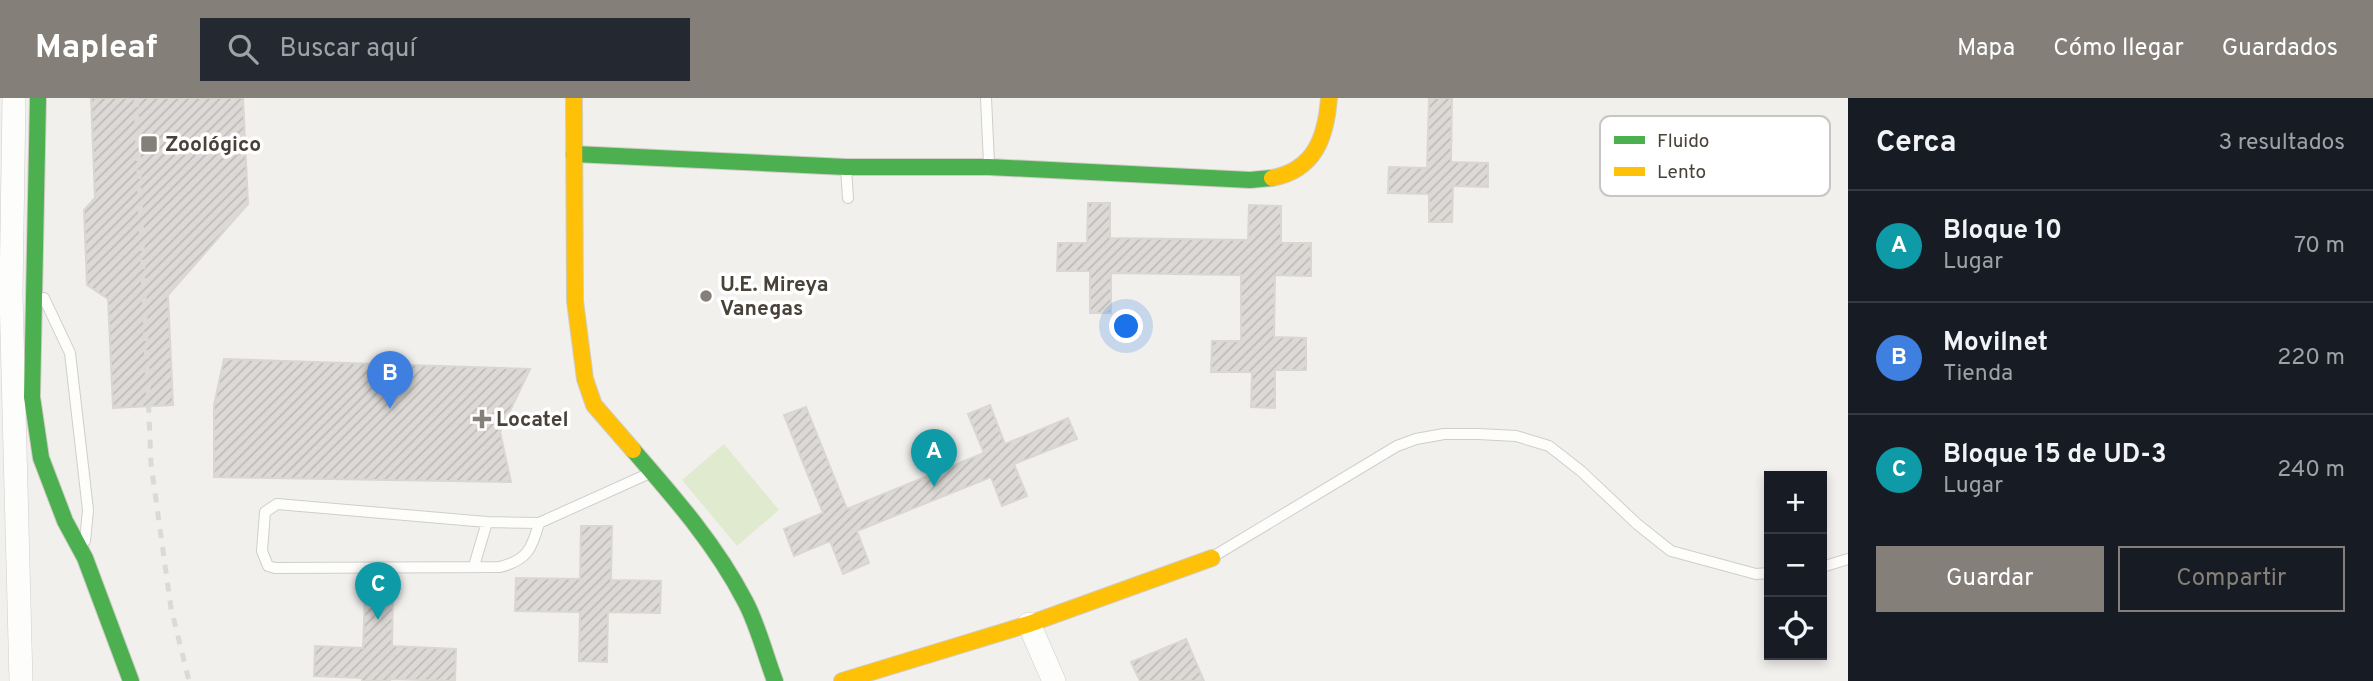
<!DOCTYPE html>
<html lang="es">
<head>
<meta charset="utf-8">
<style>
  body { margin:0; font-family:Overpass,sans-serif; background:#242831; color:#f1f3f6 }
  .controls { position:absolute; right:21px; bottom:21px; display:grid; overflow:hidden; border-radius:0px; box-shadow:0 4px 10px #0003 }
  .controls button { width:63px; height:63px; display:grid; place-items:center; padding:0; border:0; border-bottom:2px solid #363941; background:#171b24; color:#f1f3f6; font:35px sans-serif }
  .you { position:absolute; left:1127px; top:229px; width:24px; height:24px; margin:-18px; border:5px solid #fff; border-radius:50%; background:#1a73e8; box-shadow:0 0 0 10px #1a73e833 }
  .badge { display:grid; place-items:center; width:46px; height:46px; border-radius:50%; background:#847f78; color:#fff; font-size:23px; font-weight:700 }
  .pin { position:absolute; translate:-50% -58px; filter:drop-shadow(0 2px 4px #0008) }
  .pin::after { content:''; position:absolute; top:37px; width:24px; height:21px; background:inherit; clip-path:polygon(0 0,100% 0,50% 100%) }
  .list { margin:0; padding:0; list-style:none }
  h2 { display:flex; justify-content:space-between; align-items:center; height:91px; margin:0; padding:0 28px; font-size:30px }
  h2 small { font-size:23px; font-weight:400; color:#9ea1a6 }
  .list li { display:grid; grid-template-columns:46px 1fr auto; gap:21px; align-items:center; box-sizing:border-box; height:112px; padding:0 28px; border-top:2px solid #363941 }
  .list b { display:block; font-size:26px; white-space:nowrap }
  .list p { margin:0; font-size:23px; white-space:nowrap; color:#9ea1a6 }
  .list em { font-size:23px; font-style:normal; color:#9ea1a6 }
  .actions { display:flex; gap:14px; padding:21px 28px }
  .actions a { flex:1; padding:16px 0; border:2px solid #847f78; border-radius:0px; text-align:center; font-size:24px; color:#847f78 }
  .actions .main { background:#847f78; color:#fff }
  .icon { flex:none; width:38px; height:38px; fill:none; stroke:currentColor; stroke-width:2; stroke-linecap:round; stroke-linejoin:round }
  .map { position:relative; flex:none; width:1848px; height:583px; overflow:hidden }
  header { display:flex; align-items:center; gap:42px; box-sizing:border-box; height:98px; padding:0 35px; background:#847f78; color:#fff }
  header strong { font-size:33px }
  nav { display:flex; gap:38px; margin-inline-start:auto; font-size:24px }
  .search { width:490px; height:63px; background:#242831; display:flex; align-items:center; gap:18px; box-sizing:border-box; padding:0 24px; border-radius:0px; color:#9ea1a6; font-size:26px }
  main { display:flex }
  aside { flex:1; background:#171b24 }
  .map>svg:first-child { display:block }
  .grass { fill:#e0eacf }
  .building { fill:url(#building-hatch); stroke:#dad7d3; stroke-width:2 }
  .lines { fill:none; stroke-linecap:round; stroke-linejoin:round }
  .lane-casing { stroke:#d0cecb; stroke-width:12 }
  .street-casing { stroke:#d0cecb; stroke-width:24 }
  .fast-casing { stroke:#d0cdc4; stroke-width:18 }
  .slow-casing { stroke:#d0cdc4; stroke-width:18 }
  .lane { stroke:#fdfdfc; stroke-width:10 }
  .street { stroke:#fdfdfc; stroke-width:23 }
  .fast { stroke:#4caf50; stroke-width:16 }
  .slow { stroke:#ffc107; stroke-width:16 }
  .rail { stroke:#dadad9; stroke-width:5; stroke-dasharray:9 9; stroke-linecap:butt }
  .poi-dot { fill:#847f78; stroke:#fff; stroke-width:2.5 }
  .labels { text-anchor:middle; stroke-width:7; stroke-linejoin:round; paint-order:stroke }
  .poi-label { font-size:21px; font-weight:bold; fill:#484239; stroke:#fff; text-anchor:start }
  .key { fill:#fff; stroke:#c8c6c4; stroke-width:2 }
  .key-label { font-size:19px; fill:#484239 }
</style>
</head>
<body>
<header>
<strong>Mapleaf</strong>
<div class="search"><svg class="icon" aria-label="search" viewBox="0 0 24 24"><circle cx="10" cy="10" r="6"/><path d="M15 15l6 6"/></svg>Buscar aquí</div>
<nav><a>Mapa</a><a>Cómo llegar</a><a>Guardados</a></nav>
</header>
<main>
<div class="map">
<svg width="1848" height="583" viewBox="0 0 1848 583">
  <defs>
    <pattern id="building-hatch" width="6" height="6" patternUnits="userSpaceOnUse" patternTransform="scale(1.75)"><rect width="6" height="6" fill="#dcd9d6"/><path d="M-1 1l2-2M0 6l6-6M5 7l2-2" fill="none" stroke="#bebbb8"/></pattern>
  </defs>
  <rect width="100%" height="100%" fill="#f2f0ed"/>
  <path class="grass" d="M724 346 779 412 737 448 682 382Z"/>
  <path class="building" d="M91 0H243L248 106 168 197 173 307 113 310 108 201 87 187 84 112 95 100Z
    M1429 0H1452L1451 64 1488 65V89L1453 88 1452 124H1429V96L1388 95 1389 69 1427 70Z
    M1088 105H1110V140L1248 142 1249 107 1281 108V145H1311V178L1275 177 1274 239 1306 240V272H1275V310L1251 309 1252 274H1211L1212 243H1241V177L1111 175V215H1090V173H1057L1058 145H1087Z
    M224 261 530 271 500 334 511 384 214 379V307Z
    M990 307 1005 346 1068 320 1077 341 1014 366 1027 398 1002 408 991 379 857 433 869 465 843 476 830 443 794 458 784 431 823 415 784 317 806 309 847 411 984 355 968 316Z
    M581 428H612L611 482 661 483 660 515 608 514 607 564 579 563 580 514 515 513 516 480 580 481Z
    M365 495 393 496 392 548 456 551 455 583 390 581V583H362V580L314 578 315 548 363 550Z
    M1186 541 1204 583H1140L1131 564Z"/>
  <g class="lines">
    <defs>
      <path id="lane" d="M986 0 989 66
        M846 71 848 100
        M44 200 70 255 88 412 85 443
        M539 425C532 451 527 462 500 469L275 470 268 468 262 453 265 414 277 406 487 424 539 425 650 375
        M1214 458 1397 348 1416 341 1444 336H1478L1516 338 1549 348 1581 373 1637 426 1671 453 1756 476 1769 475
        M474 468 487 424
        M1822 469 1848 461"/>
      <path id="street" d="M14 0 11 196 21 583
        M1029 526 1054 583"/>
      <path id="fast" d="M38 0 32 299 41 360 65 423 85 460 131 583
        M574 56 846 69H989L1250 82 1272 80
        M633 352C674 399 716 447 745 503 758 527 765 557 775 583"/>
      <path id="slow" d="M574 0 575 203 585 281 594 307 633 352
        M1272 80C1315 72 1326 39 1329 0
        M842 583 1029 526 1212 460"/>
    </defs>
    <use href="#lane" class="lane-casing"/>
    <use href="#street" class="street-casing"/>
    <use href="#fast" class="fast-casing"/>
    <use href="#slow" class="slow-casing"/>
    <use href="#lane" class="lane"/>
    <use href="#street" class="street"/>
    <use href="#fast" class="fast"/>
    <use href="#slow" class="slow"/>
    <path class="rail" d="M136 0 151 366 171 510 189 583"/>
  </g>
  <g class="poi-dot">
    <rect x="140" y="37" width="18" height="18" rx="3.5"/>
    <circle cx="706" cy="198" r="7"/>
    <path d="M478.5 310.5h7v7h7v7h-7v7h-7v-7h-7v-7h7z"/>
  </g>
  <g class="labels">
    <g class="poi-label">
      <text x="165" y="53">Zoológico</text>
      <text x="720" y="193">U.E. Mireya<tspan x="720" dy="24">Vanegas</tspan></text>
      <text x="496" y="328">Locatel</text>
    </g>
  </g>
  <rect x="1600" y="18" width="230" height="80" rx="10" class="key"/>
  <rect x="1614" y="38" width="31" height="8" fill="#4caf50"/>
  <rect x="1614" y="69" width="31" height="9" fill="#ffc107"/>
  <g class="key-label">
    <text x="1657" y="49">Fluido</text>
    <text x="1657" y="80">Lento</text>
  </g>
</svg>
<div class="controls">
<button>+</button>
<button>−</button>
<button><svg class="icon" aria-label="locate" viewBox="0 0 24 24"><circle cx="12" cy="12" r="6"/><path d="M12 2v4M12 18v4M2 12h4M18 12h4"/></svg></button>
</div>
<div class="you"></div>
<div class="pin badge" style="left:934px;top:389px;background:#0f9aa8">A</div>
<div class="pin badge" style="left:390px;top:311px;background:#3f7fe0">B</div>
<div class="pin badge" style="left:378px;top:522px;background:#0f9aa8">C</div>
</div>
<aside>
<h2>Cerca<small>3 resultados</small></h2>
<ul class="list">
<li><span class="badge" style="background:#0f9aa8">A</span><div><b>Bloque 10</b><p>Lugar</p></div><em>70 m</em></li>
<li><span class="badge" style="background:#3f7fe0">B</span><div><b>Movilnet</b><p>Tienda</p></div><em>220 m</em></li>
<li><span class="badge" style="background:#0f9aa8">C</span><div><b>Bloque 15 de UD-3</b><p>Lugar</p></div><em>240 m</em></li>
</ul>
<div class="actions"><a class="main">Guardar</a><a>Compartir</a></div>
</aside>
</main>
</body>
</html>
